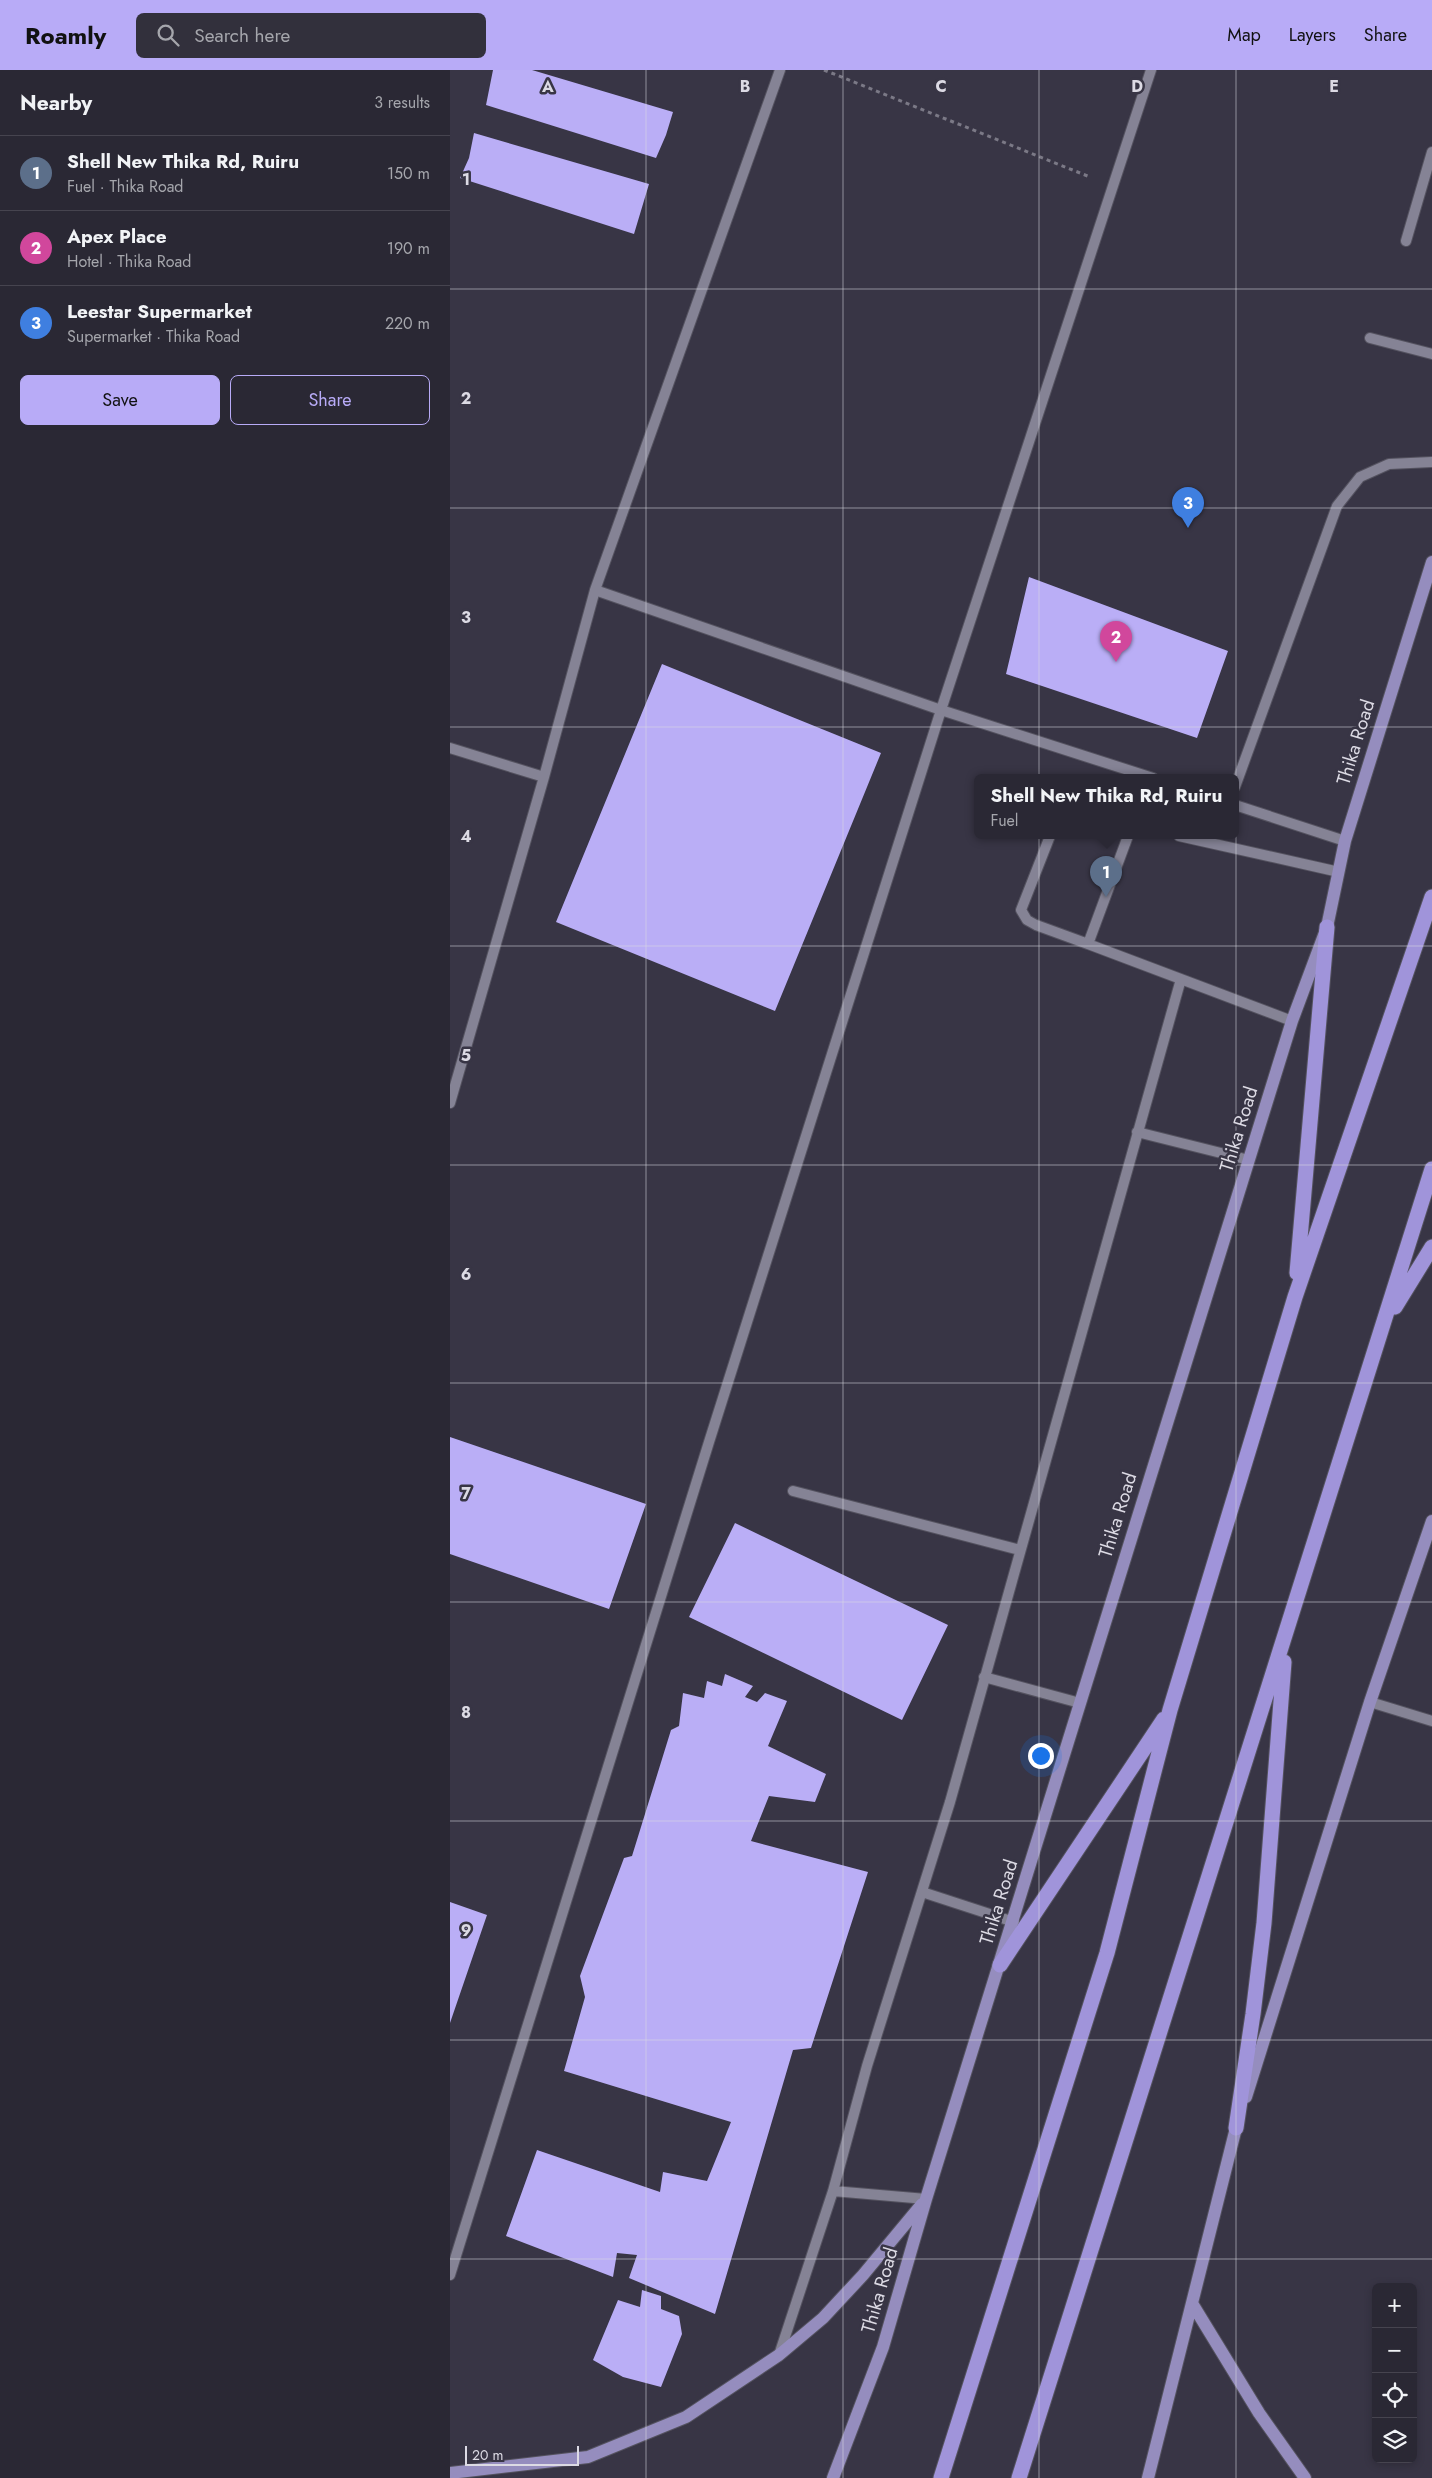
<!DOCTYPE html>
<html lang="en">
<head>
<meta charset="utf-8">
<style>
  body { margin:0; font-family:Jost,sans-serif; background:#32303c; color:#f1f3f6 }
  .controls { position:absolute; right:15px; bottom:15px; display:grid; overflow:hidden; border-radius:8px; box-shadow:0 2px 8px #0003 }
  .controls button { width:45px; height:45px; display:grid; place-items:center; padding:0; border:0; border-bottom:1px solid #46444f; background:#2a2834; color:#f1f3f6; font:25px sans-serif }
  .scale { position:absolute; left:15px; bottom:12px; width:114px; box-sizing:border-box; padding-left:5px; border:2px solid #dcdae4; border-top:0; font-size:14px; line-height:18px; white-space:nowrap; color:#dcdae4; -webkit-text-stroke:4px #383545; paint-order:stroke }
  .you { position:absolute; left:590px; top:1685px; width:18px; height:18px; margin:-12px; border:4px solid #fff; border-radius:50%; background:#1a73e8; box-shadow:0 0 0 8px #1a73e833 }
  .badge { display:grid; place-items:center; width:32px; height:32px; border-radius:50%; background:#b8abf7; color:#fff; font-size:16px; font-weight:700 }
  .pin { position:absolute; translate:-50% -41px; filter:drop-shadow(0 1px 2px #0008) }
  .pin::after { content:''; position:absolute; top:26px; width:18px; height:15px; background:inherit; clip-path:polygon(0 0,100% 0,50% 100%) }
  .popup { position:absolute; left:524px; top:704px; width:265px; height:65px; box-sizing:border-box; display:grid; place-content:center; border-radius:8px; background:#2a2834; filter:drop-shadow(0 1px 4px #0005); font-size:16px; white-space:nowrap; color:#a5a6ac }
  .popup b { font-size:19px; color:#f1f3f6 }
  .popup::after { content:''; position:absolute; left:50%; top:100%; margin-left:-10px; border:10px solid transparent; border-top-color:#2a2834 }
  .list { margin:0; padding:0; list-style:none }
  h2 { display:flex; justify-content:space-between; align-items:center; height:65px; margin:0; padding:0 20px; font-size:21px }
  h2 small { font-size:16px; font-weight:400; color:#a5a6ac }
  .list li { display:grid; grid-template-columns:32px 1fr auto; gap:15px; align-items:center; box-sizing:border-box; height:75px; padding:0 20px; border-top:1px solid #46444f }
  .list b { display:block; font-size:19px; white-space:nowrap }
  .list p { margin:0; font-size:16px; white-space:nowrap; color:#a5a6ac }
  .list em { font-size:16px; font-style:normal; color:#a5a6ac }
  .actions { display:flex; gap:10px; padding:15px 20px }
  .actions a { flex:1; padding:11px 0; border:1px solid #b8abf7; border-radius:8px; text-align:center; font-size:18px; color:#b8abf7 }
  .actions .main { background:#b8abf7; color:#111 }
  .icon { flex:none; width:28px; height:28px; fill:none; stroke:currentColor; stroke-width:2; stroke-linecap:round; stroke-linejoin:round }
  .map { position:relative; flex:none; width:982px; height:2408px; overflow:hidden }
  header { display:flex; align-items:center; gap:30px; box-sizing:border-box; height:70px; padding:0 25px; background:#b8abf7; color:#111 }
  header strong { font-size:24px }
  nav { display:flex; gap:28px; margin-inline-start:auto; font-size:18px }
  .search { width:350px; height:45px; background:#32303c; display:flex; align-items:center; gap:12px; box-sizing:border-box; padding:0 18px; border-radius:8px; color:#a5a6ac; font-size:19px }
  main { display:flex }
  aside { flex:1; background:#2a2834 }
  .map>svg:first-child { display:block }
  .building { fill:#baaef6 }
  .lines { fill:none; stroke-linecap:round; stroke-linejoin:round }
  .lane-casing { stroke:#54525f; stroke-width:12 }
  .street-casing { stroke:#54525f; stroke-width:12 }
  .primary-casing { stroke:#54525f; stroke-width:14 }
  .highway-casing { stroke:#54525f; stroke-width:17 }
  .path { stroke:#7b7986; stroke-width:3; stroke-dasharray:4 4; stroke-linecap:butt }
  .lane { stroke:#858395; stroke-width:10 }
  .street { stroke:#858395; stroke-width:10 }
  .primary { stroke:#958dbe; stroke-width:12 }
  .highway { stroke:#a094da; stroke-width:15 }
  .grid { fill:none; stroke:#dcdae4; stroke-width:1; stroke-opacity:0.55 }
  .labels { text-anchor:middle; stroke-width:5; stroke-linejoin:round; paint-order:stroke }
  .street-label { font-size:19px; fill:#dcdae4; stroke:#383545 }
  .grid-label { font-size:16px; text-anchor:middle; font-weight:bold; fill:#dcdae4; stroke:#383545; stroke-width:5; stroke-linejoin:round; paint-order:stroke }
</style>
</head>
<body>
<header>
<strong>Roamly</strong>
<div class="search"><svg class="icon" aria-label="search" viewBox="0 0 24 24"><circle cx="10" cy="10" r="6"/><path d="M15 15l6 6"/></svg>Search here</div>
<nav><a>Map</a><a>Layers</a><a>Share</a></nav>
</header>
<main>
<aside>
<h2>Nearby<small>3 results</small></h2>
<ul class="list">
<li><span class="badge" style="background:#5c6f8a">1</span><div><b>Shell New Thika Rd, Ruiru</b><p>Fuel · Thika Road</p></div><em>150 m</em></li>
<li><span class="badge" style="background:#d1479c">2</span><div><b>Apex Place</b><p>Hotel · Thika Road</p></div><em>190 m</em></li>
<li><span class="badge" style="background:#3f7fe0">3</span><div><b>Leestar Supermarket</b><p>Supermarket · Thika Road</p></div><em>220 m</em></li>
</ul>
<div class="actions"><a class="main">Save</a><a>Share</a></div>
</aside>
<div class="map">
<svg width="982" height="2408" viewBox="0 0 982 2408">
  <rect width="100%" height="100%" fill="#383545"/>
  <path class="building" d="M43 0H82L223 42 216 65 206 88 36 35Z
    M24 63 199 114 184 164 10 108 19 88Z
    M579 507 778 581 747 668 556 604Z
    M212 594 431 683 325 941 106 852Z
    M0 1367 196 1434 159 1539 0 1484Z
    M285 1453 498 1555 452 1650 239 1547Z
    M275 1604 303 1616 295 1627 307 1632 315 1623 337 1631 318 1676 376 1704 365 1732 319 1726 301 1771 418 1802 361 1978 343 1980 265 2244 179 2208 187 2185 167 2183 163 2207 56 2166 87 2080 210 2122 213 2102 257 2111 281 2052 114 2001 135 1927 130 1906 174 1788 182 1786 221 1660 229 1656 233 1623 254 1628 257 1611 272 1616Z
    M0 1832 37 1845 0 1953Z
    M192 2220 211 2226V2239L229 2246 232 2264 211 2317 173 2307 143 2290 168 2230 190 2237Z"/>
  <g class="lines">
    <defs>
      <path id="lane" d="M956 171 982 82
        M920 268 982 284
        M785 717 887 436 910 407 939 394 982 392
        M600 766 571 840 577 850 586 855 638 874
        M678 766 638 874 842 951
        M729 766 889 802
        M687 1062 799 1090
        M343 1421 570 1480
        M534 1607 630 1633
        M472 1822 564 1852
        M383 2121 476 2129
        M329 2285 383 2121 417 1996 500 1732 731 909"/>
      <path id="street" d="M145 520 491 640 703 708
        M0 678 94 707
        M785 735 895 771
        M0 1033 94 707 145 520 330 0
        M920 1632 982 1651
        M0 2205 259 1372 491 640 701 0"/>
      <path id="primary" d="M796 2027 920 1632 982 1451
        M743 2235 809 2343 855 2408
        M0 2403 138 2387 236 2347 329 2285 373 2248 413 2205 472 2134
        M383 2408 433 2277 476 2129 842 951 877 857 895 771 982 492
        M698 2408 788 2050"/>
      <path id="highway" d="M847 1203 877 857
        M945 1237 982 1177
        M550 1895 714 1649
        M786 2058 803 1944 814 1853 834 1592
        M491 2408 657 1883 720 1640 845 1227 982 827
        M569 2408 982 1099"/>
    </defs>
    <use href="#lane" class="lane-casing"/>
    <use href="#street" class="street-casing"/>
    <use href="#primary" class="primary-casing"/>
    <use href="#highway" class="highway-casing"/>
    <path class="path" d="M374 0 640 107"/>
    <use href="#lane" class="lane"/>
    <use href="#street" class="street"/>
    <use href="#primary" class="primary"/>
    <use href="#highway" class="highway"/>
  </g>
  <path class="grid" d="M196 0V2408M393 0V2408M589 0V2408M786 0V2408M0 219H982M0 438H982M0 657H982M0 876H982M0 1095H982M0 1313H982M0 1532H982M0 1751H982M0 1970H982M0 2189H982"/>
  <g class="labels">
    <g class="street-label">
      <text transform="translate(905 672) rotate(-73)" y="7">Thika Road</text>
      <text transform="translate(788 1059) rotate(-73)" y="7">Thika Road</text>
      <text transform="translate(667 1445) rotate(-73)" y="7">Thika Road</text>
      <text transform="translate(548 1832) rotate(-73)" y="7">Thika Road</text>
      <text transform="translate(429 2220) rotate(-74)" y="7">Thika Road</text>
    </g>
  </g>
  <g class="grid-label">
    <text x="98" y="22">A</text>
    <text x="295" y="22">B</text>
    <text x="491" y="22">C</text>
    <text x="687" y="22">D</text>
    <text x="884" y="22">E</text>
    <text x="16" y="115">1</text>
    <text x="16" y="334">2</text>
    <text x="16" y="553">3</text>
    <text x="16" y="772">4</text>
    <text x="16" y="991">5</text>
    <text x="16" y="1210">6</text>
    <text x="16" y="1429">7</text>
    <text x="16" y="1648">8</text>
    <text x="16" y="1866">9</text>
  </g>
</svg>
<div class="controls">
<button>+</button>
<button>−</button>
<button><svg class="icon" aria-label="locate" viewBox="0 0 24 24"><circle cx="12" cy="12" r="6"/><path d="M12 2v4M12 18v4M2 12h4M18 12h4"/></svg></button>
<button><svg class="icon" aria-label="layers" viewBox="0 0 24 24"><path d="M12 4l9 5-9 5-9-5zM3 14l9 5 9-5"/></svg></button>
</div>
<div class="scale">20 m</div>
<div class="you"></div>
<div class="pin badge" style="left:656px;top:827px;background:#5c6f8a">1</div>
<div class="popup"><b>Shell New Thika Rd, Ruiru</b>Fuel</div>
<div class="pin badge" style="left:666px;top:592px;background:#d1479c">2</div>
<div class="pin badge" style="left:738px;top:458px;background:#3f7fe0">3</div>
</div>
</main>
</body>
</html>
